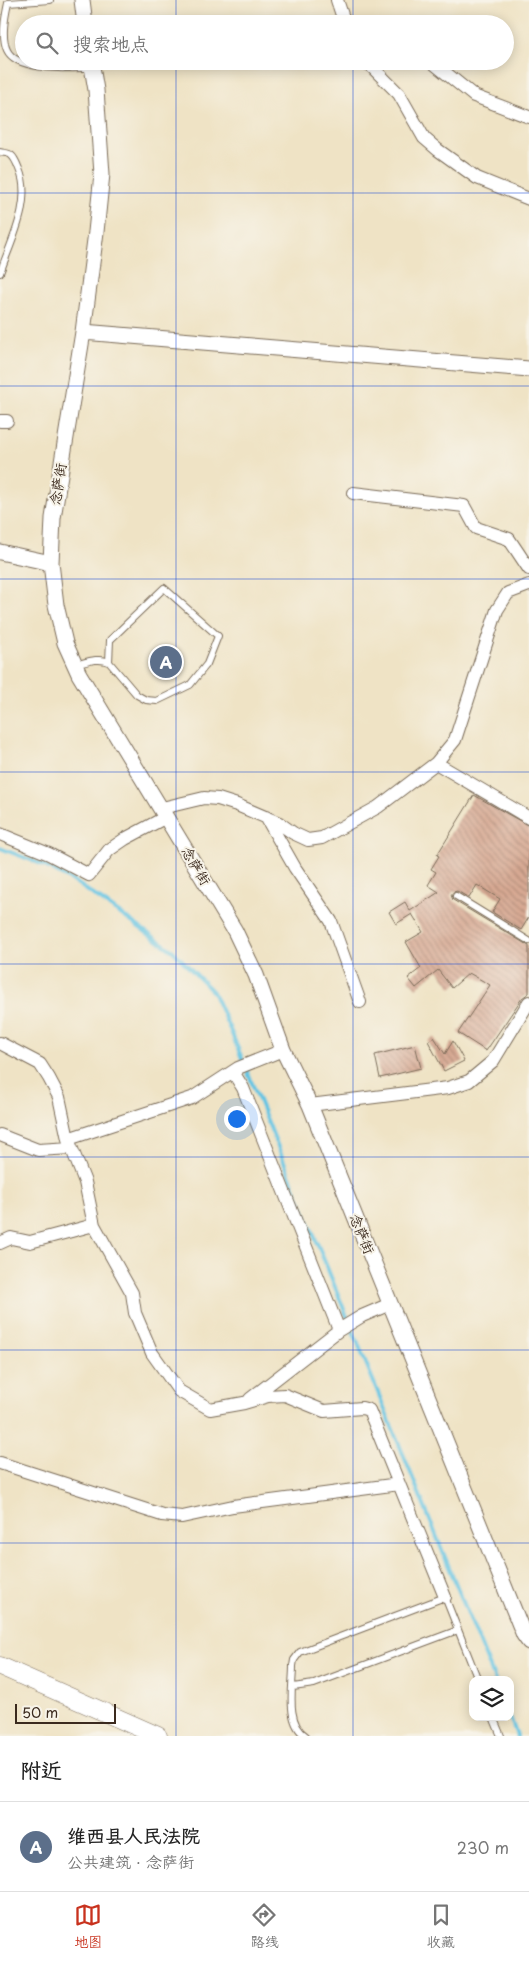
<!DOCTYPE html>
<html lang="zh">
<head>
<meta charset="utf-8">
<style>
  body { margin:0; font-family:"Playpen Sans","LXGW WenKai TC",sans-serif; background:#f2f2f2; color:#222 }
  .controls { position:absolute; right:15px; bottom:15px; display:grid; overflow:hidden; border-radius:10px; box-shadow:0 2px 12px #0003 }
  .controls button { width:45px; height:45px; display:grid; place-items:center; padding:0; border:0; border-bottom:1px solid #e0e0e0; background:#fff; color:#222; font:25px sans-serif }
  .scale { position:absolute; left:15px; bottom:12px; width:101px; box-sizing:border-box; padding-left:5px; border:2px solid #3b2a1e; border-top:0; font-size:14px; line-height:18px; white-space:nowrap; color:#3b2a1e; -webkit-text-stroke:4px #f7f3e8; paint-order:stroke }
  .you { position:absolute; left:236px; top:1118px; width:18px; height:18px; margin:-12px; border:4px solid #fff; border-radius:50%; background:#1a73e8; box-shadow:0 0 0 8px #1a73e833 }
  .badge { display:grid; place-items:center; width:32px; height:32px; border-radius:50%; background:#c8321e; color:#fff; font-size:16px; font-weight:700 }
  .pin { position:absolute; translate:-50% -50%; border:2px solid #fff; box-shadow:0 1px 5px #0006 }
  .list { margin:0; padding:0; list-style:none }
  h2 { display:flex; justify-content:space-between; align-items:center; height:65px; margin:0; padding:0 20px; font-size:21px }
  h2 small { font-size:16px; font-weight:400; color:#767676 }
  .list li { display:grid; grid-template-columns:32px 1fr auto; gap:15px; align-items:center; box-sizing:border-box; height:90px; padding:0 20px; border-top:1px solid #e0e0e0 }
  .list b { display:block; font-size:19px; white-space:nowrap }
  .list p { margin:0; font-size:16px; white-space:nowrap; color:#767676 }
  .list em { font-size:16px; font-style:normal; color:#767676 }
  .icon { flex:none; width:28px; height:28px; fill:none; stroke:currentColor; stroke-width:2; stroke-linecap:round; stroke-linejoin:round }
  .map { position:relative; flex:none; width:529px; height:1736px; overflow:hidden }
  .search { position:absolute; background:#fff; box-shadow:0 2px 12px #0003; left:15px; right:15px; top:15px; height:55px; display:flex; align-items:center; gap:12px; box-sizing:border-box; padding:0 18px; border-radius:28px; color:#767676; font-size:19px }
  .sheet { height:155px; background:#fff }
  nav { display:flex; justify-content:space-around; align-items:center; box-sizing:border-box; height:70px; border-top:1px solid #e0e0e0; background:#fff; font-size:14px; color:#767676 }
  nav a { display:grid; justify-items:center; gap:2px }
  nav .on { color:#c8321e }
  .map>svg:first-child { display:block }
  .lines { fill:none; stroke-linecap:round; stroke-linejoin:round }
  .stream { stroke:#65c5e3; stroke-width:4 }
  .building { fill:url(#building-back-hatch) }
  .service-casing { stroke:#7a6b58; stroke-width:8 }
  .minor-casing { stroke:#7a6b58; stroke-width:14 }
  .tertiary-casing { stroke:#7a6b58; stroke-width:17 }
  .secondary-casing { stroke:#7a6b58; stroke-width:19 }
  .service { stroke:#fff; stroke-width:6 }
  .minor { stroke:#fff; stroke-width:12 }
  .tertiary { stroke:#fff; stroke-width:15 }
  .secondary { stroke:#fff; stroke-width:18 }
  .grid { fill:none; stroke:#1d4ed8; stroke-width:1; stroke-opacity:0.55 }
  .labels { text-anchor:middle; stroke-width:4; stroke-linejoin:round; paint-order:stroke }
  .street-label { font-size:14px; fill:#3b2a1e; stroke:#f7f3e8 }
</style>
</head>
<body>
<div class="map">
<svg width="529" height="1736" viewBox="0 0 529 1736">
  <defs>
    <pattern id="building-back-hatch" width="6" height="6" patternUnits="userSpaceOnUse" patternTransform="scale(1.25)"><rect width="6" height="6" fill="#d7a993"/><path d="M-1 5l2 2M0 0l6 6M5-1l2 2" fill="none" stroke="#b08a77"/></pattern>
  </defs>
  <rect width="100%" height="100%" fill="#f7f3e8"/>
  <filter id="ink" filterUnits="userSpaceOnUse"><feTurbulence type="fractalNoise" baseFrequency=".02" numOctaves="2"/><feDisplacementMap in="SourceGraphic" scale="10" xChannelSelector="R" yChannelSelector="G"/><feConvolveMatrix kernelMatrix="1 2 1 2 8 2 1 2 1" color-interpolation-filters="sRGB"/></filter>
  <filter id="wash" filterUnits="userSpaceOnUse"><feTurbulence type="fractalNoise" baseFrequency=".0096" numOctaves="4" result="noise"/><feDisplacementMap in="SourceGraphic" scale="20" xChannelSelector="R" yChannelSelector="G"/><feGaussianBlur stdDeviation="1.12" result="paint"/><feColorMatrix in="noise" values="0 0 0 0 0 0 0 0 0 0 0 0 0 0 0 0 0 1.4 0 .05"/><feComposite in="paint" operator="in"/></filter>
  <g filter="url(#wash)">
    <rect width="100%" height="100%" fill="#efe3c5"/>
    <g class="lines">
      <path class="stream" d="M0 848 41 864 78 884 173 951 213 992 232 1034 495 1680
        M510 1717 517 1736"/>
    </g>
    <g id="blocks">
      <path class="building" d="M474 795 529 826V917L521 930 492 912 500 899 477 885 469 898 457 891 453 892 451 895 453 900 529 946V993L522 998 486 1051 458 1033 490 985 469 973 452 988 438 970 416 988 408 978 421 968 406 942 423 932 412 914 396 924 389 912 405 902 410 911 439 892 428 885 436 872 431 869 439 856 437 855Z
        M434 1037 445 1054 453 1041 464 1061 444 1071 428 1041Z
        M415 1045 421 1068 380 1078 375 1055Z"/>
    </g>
  </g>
  <g filter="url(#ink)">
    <use href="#blocks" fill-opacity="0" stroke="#7a6b58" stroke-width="1"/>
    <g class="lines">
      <defs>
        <path id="service" d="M50 0 8 3C5 17 1 37 7 50 17 72 72 68 92 68
          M0 152C3 153 9 153 11 155 15 158 17 164 19 169 33 201 11 241 0 273
          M75 665C87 662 98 657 109 662L137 695 146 700 157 701 190 685 207 664 218 636 164 588 110 640 109 662
          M456 896 529 941
          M293 1687 314 1684 458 1630
          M493 1717 501 1736
          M306 1736C285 1723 293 1687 293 1666L294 1660 300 1652 445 1597 478 1680"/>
        <path id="minor" d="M337 0 345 24
          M366 61 399 94 424 138 438 150 477 178 529 199
          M431 61 474 96 529 117
          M0 421H7
          M353 493 464 506 476 528 509 539 529 569
          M436 763 529 818
          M162 808 204 798 218 799 237 805 279 823 293 833 308 840 322 838 378 807 436 763 455 740 497 610 508 593 529 585
          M266 817 295 868 331 921 360 1002
          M0 834 49 854 89 875 109 850 125 839 166 817
          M0 1043 40 1064 49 1078 59 1097 68 1139 85 1182 94 1225 132 1293 135 1313 152 1353 179 1391 210 1409 244 1403 268 1396 285 1395 324 1411 362 1408 369 1410 445 1597
          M233 1072 243 1088 339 1330
          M310 1105 448 1088 469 1081 493 1061 529 1002
          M0 1135 38 1150 71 1148
          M68 1139 192 1098 238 1068 283 1050
          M0 1243 11 1238 30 1242 94 1225
          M250 1399 339 1330 362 1316 390 1304
          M0 1463 162 1515 182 1517 233 1506 399 1484"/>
        <path id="tertiary" d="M82 0 85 24
          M91 61 96 90 102 174 96 232 83 332 53 518 51 563 56 605 65 643 79 674 235 931 256 975 283 1050 310 1105 524 1635 529 1642
          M83 332 529 369
          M0 552 51 563"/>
        <path id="secondary" d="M0 1666 158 1736"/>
      </defs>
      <use href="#service" class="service-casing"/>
      <use href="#minor" class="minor-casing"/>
      <use href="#tertiary" class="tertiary-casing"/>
      <use href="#secondary" class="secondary-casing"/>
      <use href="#service" class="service"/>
      <use href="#minor" class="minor"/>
      <use href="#tertiary" class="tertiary"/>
      <use href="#secondary" class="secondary"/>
    </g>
  </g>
  <path class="grid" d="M176 0V24M353 0V24M176 61V1736M353 61V1736M0 193H529M0 386H529M0 579H529M0 772H529M0 964H529M0 1157H529M0 1350H529M0 1543H529"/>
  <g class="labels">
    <g class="street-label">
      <text transform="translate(58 484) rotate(-81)" y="5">念萨街</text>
      <text transform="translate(196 866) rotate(59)" y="5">念萨街</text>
      <text transform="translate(362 1234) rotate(68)" y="5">念萨街</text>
    </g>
  </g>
</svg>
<div class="controls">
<button><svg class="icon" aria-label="layers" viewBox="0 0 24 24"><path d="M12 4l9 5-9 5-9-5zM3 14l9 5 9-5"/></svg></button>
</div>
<div class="scale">50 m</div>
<div class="you"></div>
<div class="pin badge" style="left:166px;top:662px;background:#5c6f8a">A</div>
<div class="search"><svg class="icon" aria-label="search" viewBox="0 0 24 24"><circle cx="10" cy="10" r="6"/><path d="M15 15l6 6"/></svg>搜索地点</div>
</div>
<section class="sheet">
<h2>附近<small></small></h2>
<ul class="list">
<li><span class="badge" style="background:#5c6f8a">A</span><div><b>维西县人民法院</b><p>公共建筑 · 念萨街</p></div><em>230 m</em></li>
</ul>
</section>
<nav>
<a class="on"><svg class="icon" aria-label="map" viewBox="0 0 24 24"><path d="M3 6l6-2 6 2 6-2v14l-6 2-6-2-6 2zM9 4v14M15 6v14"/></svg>地图</a>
<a><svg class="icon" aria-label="directions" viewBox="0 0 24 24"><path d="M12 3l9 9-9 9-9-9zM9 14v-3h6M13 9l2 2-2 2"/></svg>路线</a>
<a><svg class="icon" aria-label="saved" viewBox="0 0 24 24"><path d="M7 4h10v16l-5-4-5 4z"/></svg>收藏</a>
</nav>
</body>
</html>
